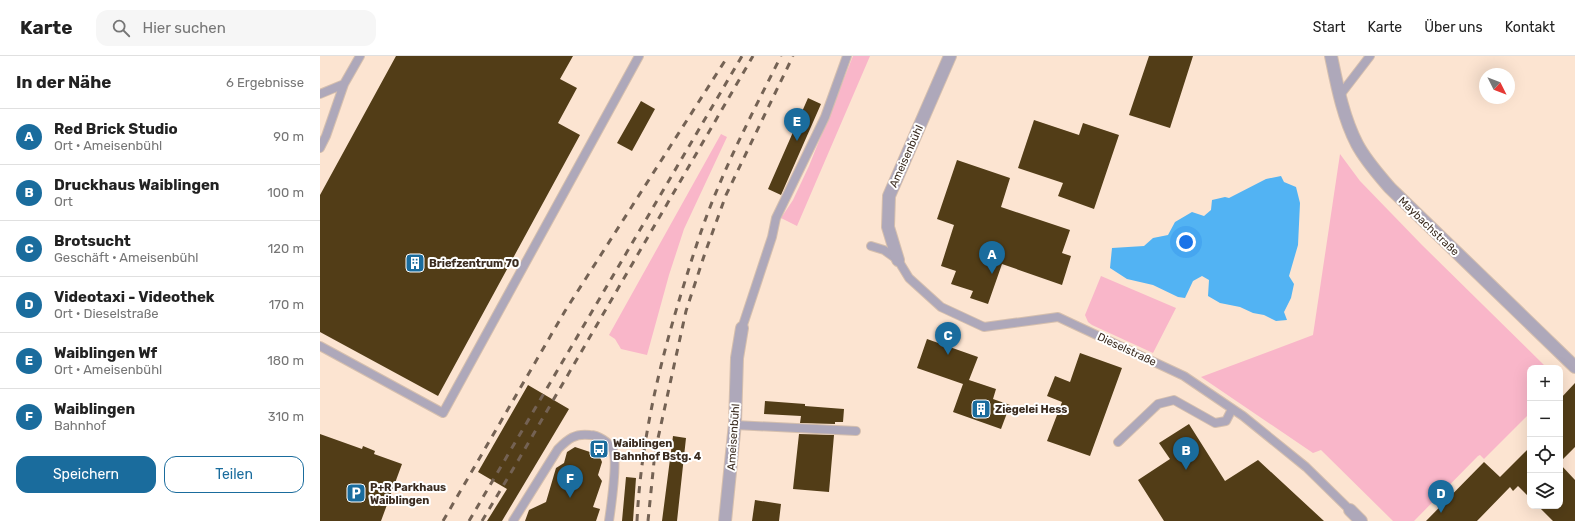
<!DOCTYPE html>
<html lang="de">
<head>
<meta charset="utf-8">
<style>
  body { margin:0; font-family:Rubik,sans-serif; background:#f6f6f6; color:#222 }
  .controls { position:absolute; right:12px; bottom:12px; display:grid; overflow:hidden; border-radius:8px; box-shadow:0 4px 16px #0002 }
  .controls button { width:36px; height:36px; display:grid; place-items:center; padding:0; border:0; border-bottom:1px solid #e0e0e0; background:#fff; color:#222; font:20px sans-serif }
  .compass { position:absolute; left:1159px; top:12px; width:36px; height:36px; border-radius:50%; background:#fff; box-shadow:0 4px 16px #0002; rotate:132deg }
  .you { position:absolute; left:866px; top:186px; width:14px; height:14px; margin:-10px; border:3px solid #fff; border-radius:50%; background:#1a73e8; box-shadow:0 0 0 6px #1a73e833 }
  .badge { display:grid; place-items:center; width:26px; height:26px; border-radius:50%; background:#1a6c9d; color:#fff; font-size:13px; font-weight:700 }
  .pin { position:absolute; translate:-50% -33px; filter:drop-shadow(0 1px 2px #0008) }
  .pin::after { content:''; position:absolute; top:21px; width:14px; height:12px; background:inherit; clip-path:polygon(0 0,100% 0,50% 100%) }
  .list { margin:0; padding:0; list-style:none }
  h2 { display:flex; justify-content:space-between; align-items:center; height:52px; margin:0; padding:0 16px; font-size:17px }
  h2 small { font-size:13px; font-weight:400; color:#767676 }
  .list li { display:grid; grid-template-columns:26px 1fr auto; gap:12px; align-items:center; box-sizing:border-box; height:56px; padding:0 16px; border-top:1px solid #e0e0e0 }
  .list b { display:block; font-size:15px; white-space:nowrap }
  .list p { margin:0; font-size:13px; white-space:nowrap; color:#767676 }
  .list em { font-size:13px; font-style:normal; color:#767676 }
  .actions { display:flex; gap:8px; padding:12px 16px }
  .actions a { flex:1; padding:9px 0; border:1px solid #1a6c9d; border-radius:12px; text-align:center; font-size:14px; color:#1a6c9d }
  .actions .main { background:#1a6c9d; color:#fff }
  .icon { flex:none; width:22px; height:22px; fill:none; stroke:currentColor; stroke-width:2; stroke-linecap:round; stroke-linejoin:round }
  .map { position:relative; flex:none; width:1255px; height:465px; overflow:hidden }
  header { display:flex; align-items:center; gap:24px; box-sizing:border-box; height:56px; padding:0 20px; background:#fff; border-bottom:1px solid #e0e0e0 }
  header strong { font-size:19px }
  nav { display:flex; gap:22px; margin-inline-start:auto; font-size:14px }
  .search { width:280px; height:36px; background:#f6f6f6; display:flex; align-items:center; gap:10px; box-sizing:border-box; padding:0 14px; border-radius:12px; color:#767676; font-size:15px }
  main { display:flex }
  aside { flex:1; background:#fff }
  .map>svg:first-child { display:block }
  .green { fill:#f9b6c9 }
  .water { fill:#52b3f3 }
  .building { fill:#523d17 }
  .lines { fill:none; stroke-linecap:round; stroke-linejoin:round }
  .lane-casing { stroke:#d5bfae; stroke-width:10 }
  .street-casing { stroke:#d5bfae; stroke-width:14 }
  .lane { stroke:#aea8ba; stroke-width:8 }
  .street { stroke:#aea8ba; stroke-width:12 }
  .rail { stroke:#746254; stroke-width:3; stroke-dasharray:7 7; stroke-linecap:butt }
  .labels { text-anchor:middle; stroke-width:4; stroke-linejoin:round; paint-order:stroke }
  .street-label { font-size:11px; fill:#3b2c20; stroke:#fff }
  .poi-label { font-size:11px; font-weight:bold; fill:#3b2c20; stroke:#fff; text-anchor:start }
</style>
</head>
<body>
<header>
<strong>Karte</strong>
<div class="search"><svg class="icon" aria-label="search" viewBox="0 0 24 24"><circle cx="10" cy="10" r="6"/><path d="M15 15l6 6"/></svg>Hier suchen</div>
<nav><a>Start</a><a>Karte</a><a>Über uns</a><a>Kontakt</a></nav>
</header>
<main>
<aside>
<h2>In der Nähe<small>6 Ergebnisse</small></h2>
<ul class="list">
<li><span class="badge">A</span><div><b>Red Brick Studio</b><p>Ort · Ameisenbühl</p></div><em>90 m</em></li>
<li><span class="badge">B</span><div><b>Druckhaus Waiblingen</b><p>Ort</p></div><em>100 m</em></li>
<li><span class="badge">C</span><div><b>Brotsucht</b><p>Geschäft · Ameisenbühl</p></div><em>120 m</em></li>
<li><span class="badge">D</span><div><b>Videotaxi - Videothek</b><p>Ort · Dieselstraße</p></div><em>170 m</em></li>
<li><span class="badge">E</span><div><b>Waiblingen Wf</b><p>Ort · Ameisenbühl</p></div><em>180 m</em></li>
<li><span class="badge">F</span><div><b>Waiblingen</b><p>Bahnhof</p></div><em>310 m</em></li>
</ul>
<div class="actions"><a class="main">Speichern</a><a>Teilen</a></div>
</aside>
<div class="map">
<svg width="1255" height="465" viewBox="0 0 1255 465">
  <rect width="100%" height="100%" fill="#fce4d1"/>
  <path class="green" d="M533 0H550L477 170 461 162 473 144 489 110Z
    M401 78 407 81 364 173 349 219 327 299 301 293 295 283 289 279Z
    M1020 98 1040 125 1102 189 1227 312H1210V357L1164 403 1160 399 1158 400 1094 465H1073L1001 394 993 397 881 321 993 279Z
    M781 220 856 252 833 297 772 269 768 266 765 259Z"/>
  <path class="water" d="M961 120 964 126 976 131 980 147 978 189 969 220 974 228 971 242 964 256 967 264 956 265 944 259 933 257 920 251 900 247 888 240 889 224 882 220 873 225 865 242 858 241 833 229 807 223 790 212 792 192 824 190 833 182 848 179 855 166 872 156 884 160 891 154 892 144 905 141 909 142 946 123Z"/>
  <path class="building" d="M76 0H253L240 23 257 32 238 67 260 79 118 340 0 276V139Z
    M829 0H873L850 72 809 59Z
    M488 42 501 48 461 139 448 133Z
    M321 45 335 53 312 95 297 87Z
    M714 64 759 79 763 67 799 79 774 153 738 140 743 127 698 112Z
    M637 104 690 122 681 151 750 174 742 197 751 200 742 229 682 208 668 248 650 242 653 235 631 228 636 215 621 210 634 169 617 163Z
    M607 283 658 301 649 324 676 333 673 343 690 349 681 373 633 356 643 328 597 312Z
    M760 297 802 312 770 400 727 385 742 346 727 340 735 320 750 326Z
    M1255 327V391L1240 406V343Z
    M208 329 249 353 182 465H167L187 433 158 416Z
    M445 345 485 348V350L524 353 523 366H515V368L480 367 481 360 444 358Z
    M869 368 905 425 938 404 1004 465H844L818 424 850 403 839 387Z
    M0 378 42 393 43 390 55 395 54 398 82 408 61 465H0Z
    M479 378 514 379 509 436 473 433Z
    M353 380 366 382 357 465H342Z
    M255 391 279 399 282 406 278 419 282 425 273 451 280 453 276 465H205L209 454 226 446 236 412 244 407 247 396Z
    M1210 391V442L1198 430 1193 435 1190 431 1157 465H1106L1164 406 1180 421Z
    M1240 408 1255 424V465H1233L1218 450H1240Z
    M306 421 316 422 313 465H302Z
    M435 444 461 448 459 465H432Z"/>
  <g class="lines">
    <defs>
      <path id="lane" d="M0 38 24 28
        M1020 39 1050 0
        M0 92 6 80 24 28 40 0
        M551 190 564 194 578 204 589 222 621 251 664 271 738 261 864 320 923 360 986 411 1030 454
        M422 272 452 181 456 162 505 61 527 0
        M0 290 123 357 319 0
        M415 369 536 375
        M798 386 838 348 854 344 895 367 906 365 912 353
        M193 465 238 393C248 383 255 377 270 379 278 379 289 386 293 394 298 406 291 450 289 465"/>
      <path id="street" d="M1011 0C1017 29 1023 61 1037 88 1046 105 1058 118 1070 132L1255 311
        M578 204 568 171 569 140 630 0
        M1030 454 1041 465
        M405 465 415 367 417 302 422 272"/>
    </defs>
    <use href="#lane" class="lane-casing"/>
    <use href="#street" class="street-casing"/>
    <use href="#lane" class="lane"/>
    <use href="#street" class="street"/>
    <path class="rail" d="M123 465 245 255 408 0
      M149 465 422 0
      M162 465 199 403 433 0
      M317 465C321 382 341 301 366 222 375 193 385 162 397 134 416 88 439 44 461 0
      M328 465 335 396 366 255 385 197 406 139 473 0"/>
  </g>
  <defs>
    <symbol id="building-square" viewBox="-11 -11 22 22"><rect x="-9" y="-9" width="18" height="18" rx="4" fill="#1a6c9d" stroke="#fff"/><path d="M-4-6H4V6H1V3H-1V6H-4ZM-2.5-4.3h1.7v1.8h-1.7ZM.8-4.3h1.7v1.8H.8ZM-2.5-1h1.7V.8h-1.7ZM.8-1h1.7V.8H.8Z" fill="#fff"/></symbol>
    <symbol id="bus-square" viewBox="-11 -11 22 22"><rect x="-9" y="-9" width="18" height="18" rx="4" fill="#1a6c9d" stroke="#fff"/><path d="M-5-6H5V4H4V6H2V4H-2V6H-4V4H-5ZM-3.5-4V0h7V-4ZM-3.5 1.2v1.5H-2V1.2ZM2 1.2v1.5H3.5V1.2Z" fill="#fff"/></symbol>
    <symbol id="parking-square" viewBox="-11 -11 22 22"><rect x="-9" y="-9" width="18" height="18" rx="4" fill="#1a6c9d" stroke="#fff"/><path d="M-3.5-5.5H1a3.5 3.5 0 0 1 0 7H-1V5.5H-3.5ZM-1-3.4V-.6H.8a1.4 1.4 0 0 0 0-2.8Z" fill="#fff"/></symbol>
  </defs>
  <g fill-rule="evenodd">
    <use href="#building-square" x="84" y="196" width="22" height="22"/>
    <use href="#building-square" x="650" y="342" width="22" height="22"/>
    <use href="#bus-square" x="268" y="382" width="22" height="22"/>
    <use href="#parking-square" x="25" y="426" width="22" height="22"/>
  </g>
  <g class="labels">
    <g class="street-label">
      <text transform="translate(586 100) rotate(-66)" y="4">Ameisenbühl</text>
      <text transform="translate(1109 170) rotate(44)" y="4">Maybachstraße</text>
      <text transform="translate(807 293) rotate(25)" y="4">Dieselstraße</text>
      <text transform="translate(413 381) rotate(-86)" y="4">Ameisenbühl</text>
    </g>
    <g class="poi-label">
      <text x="109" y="211">Briefzentrum 70</text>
      <text x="675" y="357">Ziegelei Hess</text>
      <text x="293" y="391">Waiblingen<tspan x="293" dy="13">Bahnhof Bstg. 4</tspan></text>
      <text x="50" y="435">P+R Parkhaus<tspan x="50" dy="13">Waiblingen</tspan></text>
    </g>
  </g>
</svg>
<div class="controls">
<button>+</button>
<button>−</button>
<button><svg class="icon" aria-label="locate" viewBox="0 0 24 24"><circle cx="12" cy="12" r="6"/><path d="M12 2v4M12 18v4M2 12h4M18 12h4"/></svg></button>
<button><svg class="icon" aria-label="layers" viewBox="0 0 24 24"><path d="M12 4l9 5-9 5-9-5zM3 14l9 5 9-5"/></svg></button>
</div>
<svg class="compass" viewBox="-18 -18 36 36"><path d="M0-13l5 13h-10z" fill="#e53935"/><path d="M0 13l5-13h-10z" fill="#767676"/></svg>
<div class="you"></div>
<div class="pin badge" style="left:672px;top:218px">A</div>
<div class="pin badge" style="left:866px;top:414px">B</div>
<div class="pin badge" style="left:628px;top:299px">C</div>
<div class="pin badge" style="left:1121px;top:457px">D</div>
<div class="pin badge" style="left:477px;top:85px">E</div>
<div class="pin badge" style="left:250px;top:442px">F</div>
</div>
</main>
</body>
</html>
